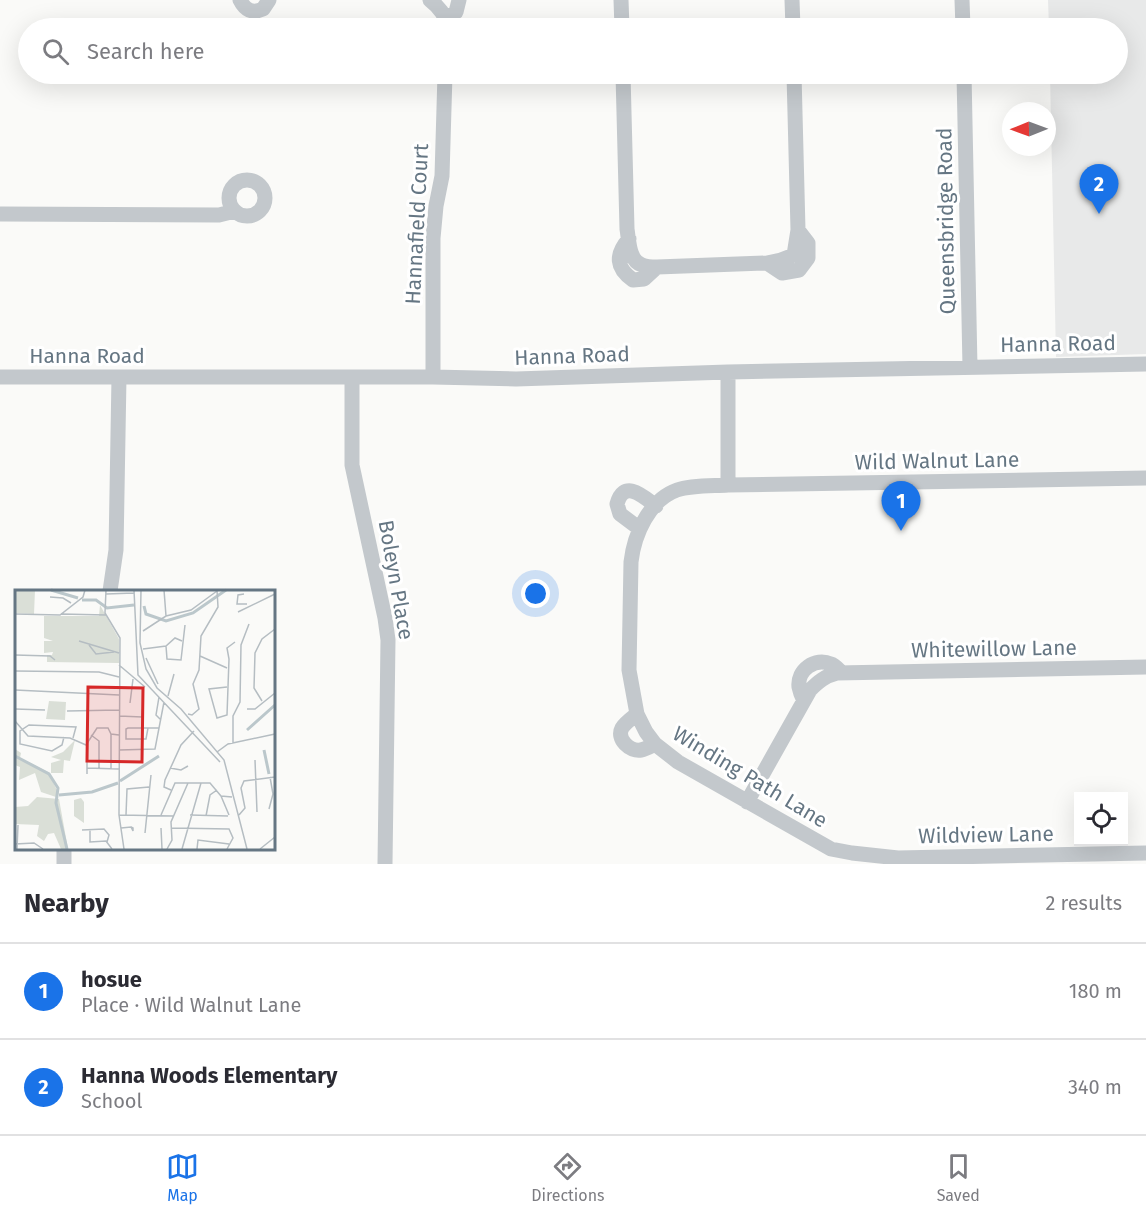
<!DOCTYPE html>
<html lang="en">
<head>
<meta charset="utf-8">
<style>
  body { margin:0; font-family:"Fira Sans",sans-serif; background:#f7f7f7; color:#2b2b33 }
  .controls { position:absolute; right:18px; bottom:18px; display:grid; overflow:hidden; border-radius:0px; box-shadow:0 6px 24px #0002 }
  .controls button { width:54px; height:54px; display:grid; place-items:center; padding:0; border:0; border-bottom:2px solid #e1e1e2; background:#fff; color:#2b2b33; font:30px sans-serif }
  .compass { position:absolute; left:1002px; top:102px; width:54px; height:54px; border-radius:50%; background:#fff; box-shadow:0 6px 24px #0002; rotate:269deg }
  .you { position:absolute; left:536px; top:594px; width:21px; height:21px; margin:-15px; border:4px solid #fff; border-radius:50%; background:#1a73e8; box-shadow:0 0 0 9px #1a73e833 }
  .badge { display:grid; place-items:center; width:39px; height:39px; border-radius:50%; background:#1a73e8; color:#fff; font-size:20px; font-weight:700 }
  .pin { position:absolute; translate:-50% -50px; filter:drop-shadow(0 2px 3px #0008) }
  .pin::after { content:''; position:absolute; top:32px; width:21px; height:18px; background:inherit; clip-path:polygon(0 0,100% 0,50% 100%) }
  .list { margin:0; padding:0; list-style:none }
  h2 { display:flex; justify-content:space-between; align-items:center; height:78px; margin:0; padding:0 24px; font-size:26px }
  h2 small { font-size:20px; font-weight:400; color:#7c7c81 }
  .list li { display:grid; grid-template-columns:39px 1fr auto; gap:18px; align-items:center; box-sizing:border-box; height:96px; padding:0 24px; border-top:2px solid #e1e1e2 }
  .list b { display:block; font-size:22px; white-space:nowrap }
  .list p { margin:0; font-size:20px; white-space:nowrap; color:#7c7c81 }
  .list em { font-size:20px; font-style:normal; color:#7c7c81 }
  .icon { flex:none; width:33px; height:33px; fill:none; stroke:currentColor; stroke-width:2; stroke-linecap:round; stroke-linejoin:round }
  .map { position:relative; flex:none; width:1146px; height:864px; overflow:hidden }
  .search { position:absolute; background:#fff; box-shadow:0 6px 24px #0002; left:18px; right:18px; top:18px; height:66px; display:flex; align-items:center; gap:15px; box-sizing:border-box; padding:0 21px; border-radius:33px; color:#7c7c81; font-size:22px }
  .sheet { height:270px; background:#fff }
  nav { display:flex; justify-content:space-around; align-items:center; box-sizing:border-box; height:84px; border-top:2px solid #e1e1e2; background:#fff; font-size:16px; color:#7c7c81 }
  nav a { display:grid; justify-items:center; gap:3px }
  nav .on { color:#1a73e8 }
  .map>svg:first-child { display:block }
  .built { fill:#e8e9e9 }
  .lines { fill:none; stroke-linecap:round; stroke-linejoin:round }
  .minor { stroke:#c3c8cc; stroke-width:15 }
  .labels { text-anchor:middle; stroke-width:6; stroke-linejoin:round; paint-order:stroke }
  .street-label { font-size:21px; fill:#657683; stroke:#fff }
  .inset-river { fill:none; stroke:#bbc7cb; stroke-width:3 }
  .inset-road { fill:none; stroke:#b5bdc2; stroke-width:1.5 }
  .view { fill:#d62828; fill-opacity:0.15; stroke:#d62828; stroke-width:3 }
  .inset-edge { fill:none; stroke:#657683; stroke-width:3 }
</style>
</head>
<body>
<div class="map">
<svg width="1146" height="864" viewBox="0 0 1146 864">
  <rect width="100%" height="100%" fill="#fafaf8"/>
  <path class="built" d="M1048 0H1146V354L1056 357 1050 74H1118V28H1049Z"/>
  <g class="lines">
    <path class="minor" d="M240 0C245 10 252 14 263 9L269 0
      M430 0C439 7 447 16 447 28
      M621 0 622 28
      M792 0 793 28
      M962 0 963 28
      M445 18 456 12 459 0
      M623 74 627 229C629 241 629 261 642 265 646 267 653 267 657 267L767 263 781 260 794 255 798 230 794 74
      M964 74 970 367
      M229 198a18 18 0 1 1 36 0a18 18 0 1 1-36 0Z
      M0 214 219 215 235 211
      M629 239C615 255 616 268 633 280L644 279 657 267
      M767 263 782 273 799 270 808 258V243L798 230
      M728 372V485C711 486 692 485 677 490 649 500 634 535 631 562L629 670 637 714 646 732 655 744 678 762 831 849 852 853 898 858V864
      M0 377H433L516 379 728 372 1146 364
      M433 377V238L436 206 442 176 445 74
      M352 378V465L385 618 388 640 385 864
      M728 485 1146 478
      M640 529 620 514 617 504C624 478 644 497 656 506
      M110 591 116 550 119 377
      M804 701C802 697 800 692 799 687 797 670 815 657 831 664 835 665 839 670 842 673
      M637 714C632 718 625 723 622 728 616 739 630 752 641 750 646 749 651 746 655 744
      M747 802 810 690C818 682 825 676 837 673L1146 667
      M64 848V864
      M898 858 1146 853"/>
  </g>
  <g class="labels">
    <g class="street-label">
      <text transform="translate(946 221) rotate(-91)" y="7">Queensbridge Road</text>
      <text transform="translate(417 224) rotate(-87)" y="7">Hannafield Court</text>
      <text transform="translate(1058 344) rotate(-1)" y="7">Hanna Road</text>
      <text x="87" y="363">Hanna Road</text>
      <text transform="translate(572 356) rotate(-2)" y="7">Hanna Road</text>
      <text transform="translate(937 461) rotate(-1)" y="7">Wild Walnut Lane</text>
      <text transform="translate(396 580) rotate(80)" y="7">Boleyn Place</text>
      <text transform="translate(994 649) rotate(-1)" y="7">Whitewillow Lane</text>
      <text transform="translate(750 777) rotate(31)" y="7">Winding Path Lane</text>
      <text transform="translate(986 835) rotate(-1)" y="7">Wildview Lane</text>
    </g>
  </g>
  <g transform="translate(15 590)">
    <rect width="260" height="260" fill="#fafaf8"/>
    <path d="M0 0H20L19 24 0 23ZM85 15 104 49V73L32 72V65H37L38 62 29 63V51H38L29 48V26H84ZM34 111 51 112 50 130 31 129ZM60 150 55 171 49 170 48 183H36V173L46 170 36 167 48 162ZM0 159 6 163 5 168 33 182 42 200 41 207 26 202 20 183 4 190 5 177 0 175ZM22 207 44 209 53 259H46L39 243 33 244 29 251 22 246 24 235 0 234V217L13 216ZM66 208 69 212V233L59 226V210Z" fill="#dadfd7"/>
    <path class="inset-river" d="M36 0 63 8M67 10H81L92 18 119 15M129 16 131 24 151 31 178 23 211 0M232 140 260 115M249 160 254 184M0 166 34 184 43 198 41 213 52 259M105 191 144 166M44 205 77 202 103 193"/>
    <path class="inset-road" d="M91 0 90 23 105 48 104 225 109 259M119 0 123 85 205 172M126 0 125 53 131 79 142 98 166 119 209 170 232 259M149 0 151 26M91 4 119 3M229 4 223 5 222 14H232M35 7 48 8 56 13M223 22 260 4M0 24 45 25 68 7 70 0M46 24 91 25M128 41 151 26 176 20 202 1M64 51 104 63M74 55 81 64 99 62M151 56 152 69 166 70 170 35M128 59 151 56 160 48 167 51M0 65 35 66 40 70M185 66 212 78M131 68 143 94M104 75 130 97M0 81 84 82 104 87M212 97 194 99 202 128 212 125 214 69 212 58 220 52M0 100 104 105M153 106 159 84M144 107 141 125 145 129M247 111 239 98 240 63 247 49 260 39M115 113 118 89M0 119 30 120M232 119H240L260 103M52 121 104 120M173 124 177 125 184 119 178 94 184 80 186 46 203 17 202 0M104 126 127 127 128 115M0 131 13 146 55 148 71 155 82 138H93L96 144 104 145M133 138 131 149H111V139L113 138H144M96 144V179M76 145 84 151V178M49 147 47 155 37 161 5 154V141L14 135 61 137 58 148M218 153V126L225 112 226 55 234 34M104 160 140 159 149 112M202 162 213 154 260 144M240 170 242 222M72 178 104 179M155 178 166 180 173 176M72 184V155M156 200 149 197 150 190 166 155 179 141M206 206 214 225M254 219 258 204 255 187M104 225 159 226M111 225 112 199 134 197M146 225 160 193H195L206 206 217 207M175 225 213 226M224 225 230 218 226 198 229 191 260 187M191 226 195 205 202 200M106 238 116 237 118 241V238L116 237M146 238 147 259M157 238 214 239 218 248 212 259M67 240 89 239 94 245 92 252M75 240V252L91 251 97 259M130 243 136 185M0 254 19 253 28 259M2 259 3 235M152 259 157 250 156 232 173 193M167 259 186 193M182 259 183 250 214 254M245 259 260 247"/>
    <path class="view" d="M73 97 128 98 127 172 72 171Z"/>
    <rect width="260" height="260" class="inset-edge"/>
  </g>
</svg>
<div class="controls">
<button><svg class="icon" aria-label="locate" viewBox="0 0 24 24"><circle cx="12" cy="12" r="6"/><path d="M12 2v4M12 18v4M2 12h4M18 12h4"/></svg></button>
</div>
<svg class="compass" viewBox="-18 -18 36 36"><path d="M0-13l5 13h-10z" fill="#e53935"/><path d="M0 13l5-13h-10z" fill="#7c7c81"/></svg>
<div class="you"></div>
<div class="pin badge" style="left:901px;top:531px">1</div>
<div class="pin badge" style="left:1099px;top:214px">2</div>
<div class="search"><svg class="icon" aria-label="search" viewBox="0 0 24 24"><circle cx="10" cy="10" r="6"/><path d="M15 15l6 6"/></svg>Search here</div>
</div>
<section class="sheet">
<h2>Nearby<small>2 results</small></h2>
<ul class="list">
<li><span class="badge">1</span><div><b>hosue</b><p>Place · Wild Walnut Lane</p></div><em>180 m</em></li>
<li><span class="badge">2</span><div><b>Hanna Woods Elementary</b><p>School</p></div><em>340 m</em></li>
</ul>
</section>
<nav>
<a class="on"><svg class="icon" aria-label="map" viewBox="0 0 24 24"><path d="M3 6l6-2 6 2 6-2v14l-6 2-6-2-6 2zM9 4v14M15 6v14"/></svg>Map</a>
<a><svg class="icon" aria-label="directions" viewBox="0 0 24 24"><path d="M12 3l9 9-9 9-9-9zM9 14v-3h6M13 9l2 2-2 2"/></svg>Directions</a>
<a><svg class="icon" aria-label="saved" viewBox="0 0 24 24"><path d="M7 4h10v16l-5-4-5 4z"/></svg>Saved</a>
</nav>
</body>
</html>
